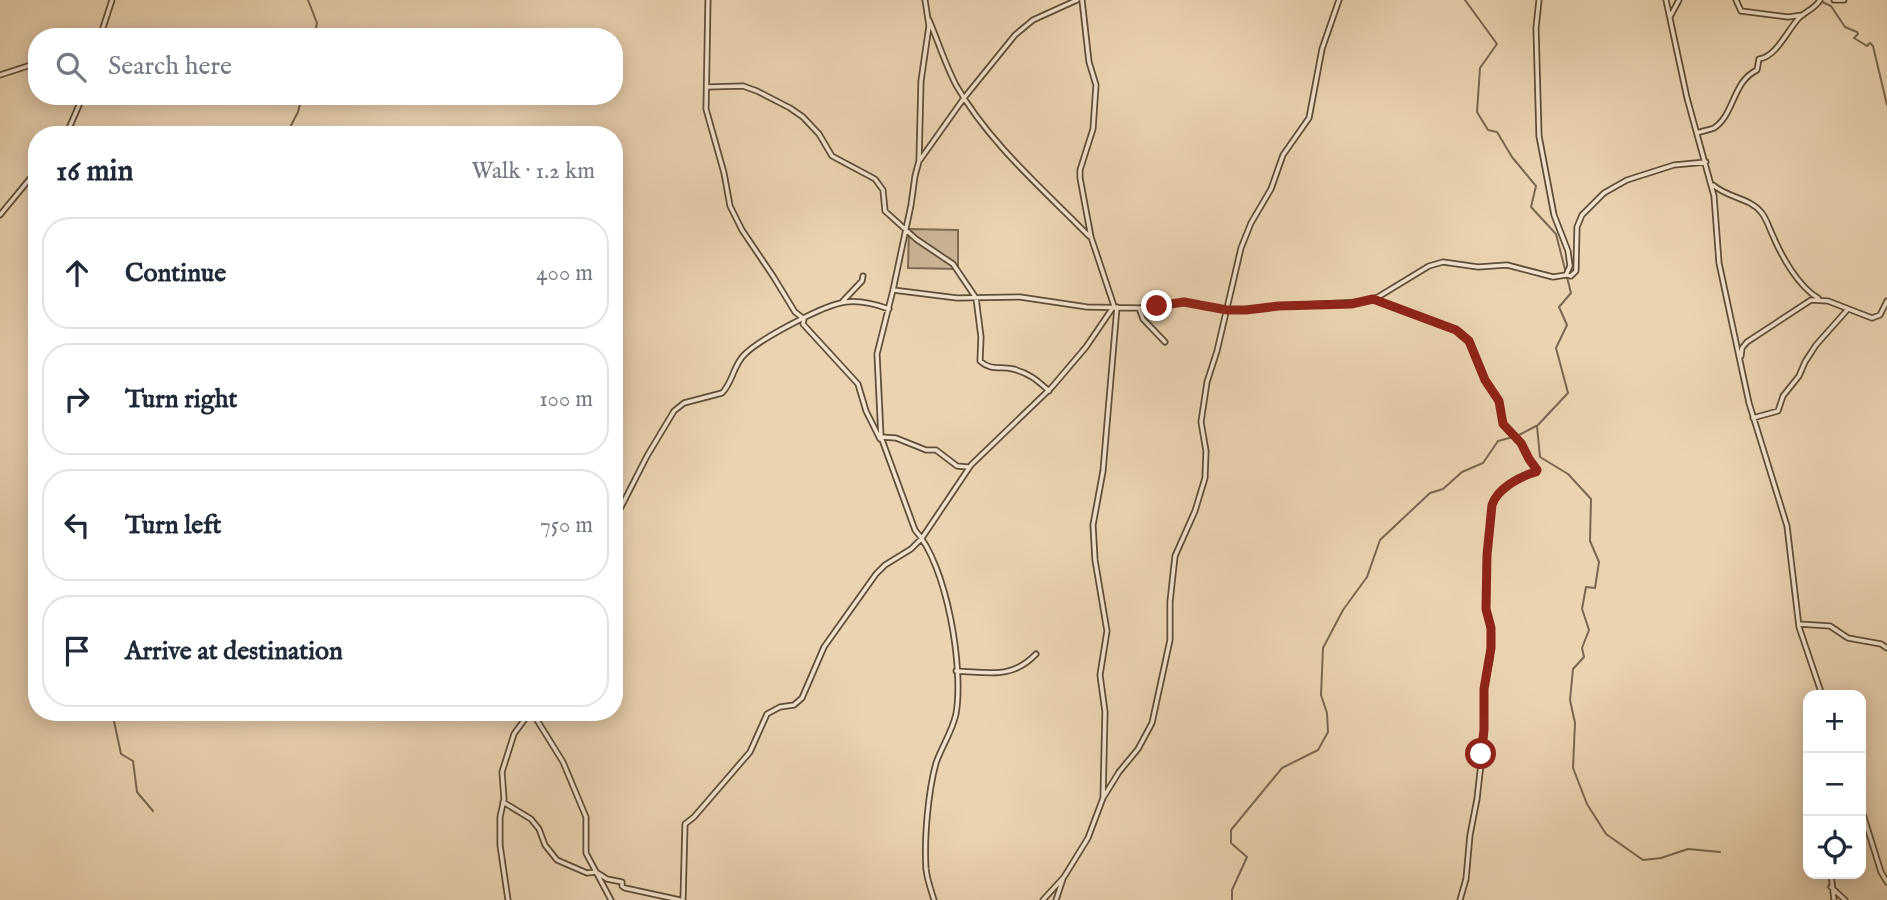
<!DOCTYPE html>
<html lang="en">
<head>
<meta charset="utf-8">
<style>
  body { margin:0; font-family:"IM FELL English",serif; background:#f6f6f7; color:#1f2937 }
  .controls { position:absolute; right:21px; bottom:21px; display:grid; overflow:hidden; border-radius:14px; box-shadow:0 4px 18px #0003 }
  .controls button { width:63px; height:63px; display:grid; place-items:center; padding:0; border:0; border-bottom:2px solid #e0e1e3; background:#fff; color:#1f2937; font:35px sans-serif }
  .stop { position:absolute; width:21px; height:21px; margin:-16px; border:5px solid #8f2418; border-radius:50%; background:#fff }
  .stop.end { background:#8f2418; border-color:#fff; box-shadow:0 2px 7px #0008 }
  .list { margin:0; padding:0; list-style:none }
  h2 { display:flex; justify-content:space-between; align-items:center; height:91px; margin:0; padding:0 28px; font-size:30px }
  h2 small { font-size:23px; font-weight:400; color:#747a83 }
  .list li { display:grid; grid-template-columns:46px 1fr auto; gap:21px; align-items:center; box-sizing:border-box; height:112px; margin:0 14px 14px; padding:0 14px; border:2px solid #e0e1e3; border-radius:28px }
  .list b { display:block; font-size:26px; white-space:nowrap }
  .list em { font-size:23px; font-style:normal; color:#747a83 }
  .icon { flex:none; width:38px; height:38px; fill:none; stroke:currentColor; stroke-width:2; stroke-linecap:round; stroke-linejoin:round }
  .map { position:relative; flex:none; width:1887px; height:900px; overflow:hidden }
  .search { position:absolute; background:#fff; box-shadow:0 4px 18px #0003; left:28px; top:28px; width:595px; height:77px; display:flex; align-items:center; gap:18px; box-sizing:border-box; padding:0 24px; border-radius:28px; color:#747a83; font-size:26px }
  .panel { position:absolute; background:#fff; box-shadow:0 4px 18px #0003; left:28px; top:126px; width:595px; height:595px; border-radius:28px }
  .map>svg:first-child { display:block }
  .green { fill:#cbb596; stroke:#7e6b54; stroke-width:2 }
  .lines { fill:none; stroke-linecap:round; stroke-linejoin:round }
  .stream { stroke:#7a6751; stroke-width:2 }
  .street-casing { stroke:#5f4e39; stroke-width:7 }
  .street { stroke:#f2e2cc; stroke-width:3.5 }
  .route { stroke:#8f2418; stroke-width:9 }
</style>
</head>
<body>
<div class="map">
<svg width="1887" height="900" viewBox="0 0 1887 900">
  <rect width="100%" height="100%" fill="#ebd3b1"/>
  <filter id="stains"><feTurbulence type="fractalNoise" baseFrequency=".00286" numOctaves="4"/><feColorMatrix values="0 0 0 0 .2 0 0 0 0 .09 0 0 0 0 .02 0 0 0 .5 -.17"/></filter>
  <radialGradient id="worn" r=".72"><stop offset=".6" stop-color="#630" stop-opacity="0"/><stop offset="1" stop-color="#630" stop-opacity=".3"/></radialGradient>
  <path class="green" d="M909 229 958 230V269L908 268Z"/>
  <g class="lines">
    <path class="stream" d="M308 0 317 23 314 37
      M1465 0 1497 44 1480 68 1477 112 1488 130 1497 132 1512 157 1536 186 1531 207 1556 234 1571 293 1559 307 1567 325 1556 348 1568 393 1537 426 1540 457 1568 474 1591 499 1590 541 1599 562 1595 588 1586 587 1582 609 1589 630 1582 648 1584 657 1573 669 1570 700 1575 723 1573 768 1587 804 1606 834 1643 860 1661 858 1688 849 1720 852
      M1820 1 1831 6 1845 27 1857 32 1858 34 1854 38 1867 46 1870 43 1873 46 1887 105
      M286 135 298 112 302 96
      M112 712 121 754 133 761 137 792 153 811
      M1232 900V890L1247 857 1231 843V830L1282 768 1318 750 1328 732 1327 713 1321 695 1323 648 1343 610 1367 577 1380 540 1430 493 1443 489 1462 472 1483 463 1498 441 1517 436 1536 426"/>
    <defs>
      <path id="street" d="M708 0 706 109 724 173 730 206 742 230 773 276 795 312 804 319 803 324 858 384 866 411 880 439
        M925 0 929 26 921 81 919 161 915 176 911 205 893 290 877 354 881 437 915 530C947 565 964 668 956 714 952 732 942 746 936 763 928 792 924 839 926 869 927 879 931 890 934 900
        M1666 0 1687 98 1714 196 1719 263 1749 403 1787 526 1799 627 1822 695
        M1736 0 1741 11 1788 17 1803 15
        M1834 0H1844
        M1670 17 1679 0
        M929 20C938 41 945 64 956 85 989 143 1043 189 1089 236
        M100 37 112 0
        M0 75 37 63
        M707 87 743 86 757 91 790 108 803 117 819 134 832 156 875 179 883 190 885 211 916 239 953 264 976 298 981 337 980 361C991 371 1000 366 1013 369 1029 373 1037 380 1049 391
        M1697 133C1702 131 1709 130 1714 128 1735 114 1732 82 1757 70L1759 59C1776 57 1787 31 1798 19 1805 11 1814 10 1820 0
        M66 135 83 96
        M920 160 964 98 1015 35 1033 20 1077 0
        M1713 185C1728 198 1750 198 1761 212 1767 219 1769 228 1773 236 1782 257 1798 286 1818 298
        M0 215 37 170
        M1567 275 1571 276 1576 271 1577 227 1582 215 1604 193 1627 180 1674 165 1706 162
        M893 290 957 298 1020 297 1087 307 1139 308 1184 302 1227 310H1246L1279 306 1361 302 1378 297 1429 266 1443 262 1478 267 1507 265 1553 277 1566 275 1570 266 1568 251 1554 215 1539 136 1536 28 1539 0
        M1373 299 1451 328 1460 332 1469 341 1485 380 1499 401 1503 424 1521 443 1529 459 1537 470 1536 472C1520 476 1497 489 1492 505L1487 555 1486 609 1491 628 1490 660 1484 689V737L1477 799 1470 835 1466 879 1460 900
        M843 301 862 281 863 276
        M1139 308 1143 319 1165 342
        M1741 356 1742 348 1747 342 1811 300 1828 301 1872 318 1880 315 1887 301
        M1753 418 1778 411 1783 396 1799 376 1805 362 1816 345 1848 309
        M881 437 896 438 926 450H936L957 466 968 467
        M614 534 619 511 647 456 674 411 684 403 722 393C733 382 733 366 744 355 758 340 825 304 846 302 861 300 875 304 889 309
        M1799 624 1830 626 1848 638 1881 644 1887 648
        M956 671C988 672 1011 680 1036 654
        M532 712 563 762 586 817V853L611 900
        M1103 798 1119 772 1138 749 1152 723 1170 640V602L1175 556 1195 511 1205 478 1206 451 1201 422 1207 382 1217 351 1241 248 1251 223 1271 189 1283 155 1309 118 1322 49 1339 0
        M503 802 531 819 539 829 545 845 557 860 587 873 596 872 607 879 622 882V886L625 888 680 900
        M1861 808 1881 872 1887 882
        M1831 874 1834 900
        M1831 887 1845 900
        M508 900 500 845V817L504 799 502 772 514 734 530 712
        M683 900 685 824 694 817 750 752 767 714 780 707 794 705 802 698 824 647 876 574 885 565 911 549 922 538 971 465 1052 387 1086 347 1114 306 1091 237 1080 178V170L1093 129 1096 85 1089 62 1082 0
        M1043 900 1064 877 1088 838 1103 798 1105 712 1100 675 1107 631 1095 560 1093 525 1103 471 1117 307
        M1056 900 1063 879"/>
    </defs>
    <use href="#street" class="street-casing"/>
    <use href="#street" class="street"/>
  </g>
  <g class="lines">
    <path class="route" d="M1157 306 1184 302 1227 310H1246L1279 306 1351 304 1373 299 1456 330 1469 341 1485 380 1499 401 1503 424 1521 443 1529 459 1537 470 1536 472C1520 476 1497 489 1492 505L1487 555 1486 609 1491 628V648L1484 689V730L1481 754"/>
  </g>
  <rect width="100%" height="100%" filter="url(#stains)"/>
  <rect width="100%" height="100%" fill="url(#worn)"/>
</svg>
<div class="controls">
<button>+</button>
<button>−</button>
<button><svg class="icon" aria-label="locate" viewBox="0 0 24 24"><circle cx="12" cy="12" r="6"/><path d="M12 2v4M12 18v4M2 12h4M18 12h4"/></svg></button>
</div>
<div class="stop" style="left:1481px;top:754px"></div>
<div class="stop end" style="left:1157px;top:306px"></div>
<div class="search"><svg class="icon" aria-label="search" viewBox="0 0 24 24"><circle cx="10" cy="10" r="6"/><path d="M15 15l6 6"/></svg>Search here</div>
<section class="panel">
<h2>16 min<small>Walk · 1.2 km</small></h2>
<ul class="list">
<li><svg class="icon" aria-label="ahead" viewBox="0 0 24 24"><path d="M12 20V5M6 11l6-6 6 6"/></svg><div><b>Continue</b></div><em>400 m</em></li>
<li><svg class="icon" aria-label="right" viewBox="0 0 24 24"><path d="M7 20v-9h11M14 6l5 5-5 5"/></svg><div><b>Turn right</b></div><em>100 m</em></li>
<li><svg class="icon" aria-label="left" viewBox="0 0 24 24"><path d="M17 20v-9H6M10 6l-5 5 5 5"/></svg><div><b>Turn left</b></div><em>750 m</em></li>
<li><svg class="icon" aria-label="arrive" viewBox="0 0 24 24"><path d="M6 21V4h12l-3 4 3 4H6"/></svg><div><b>Arrive at destination</b></div></li>
</ul>
</section>
</div>
</body>
</html>
